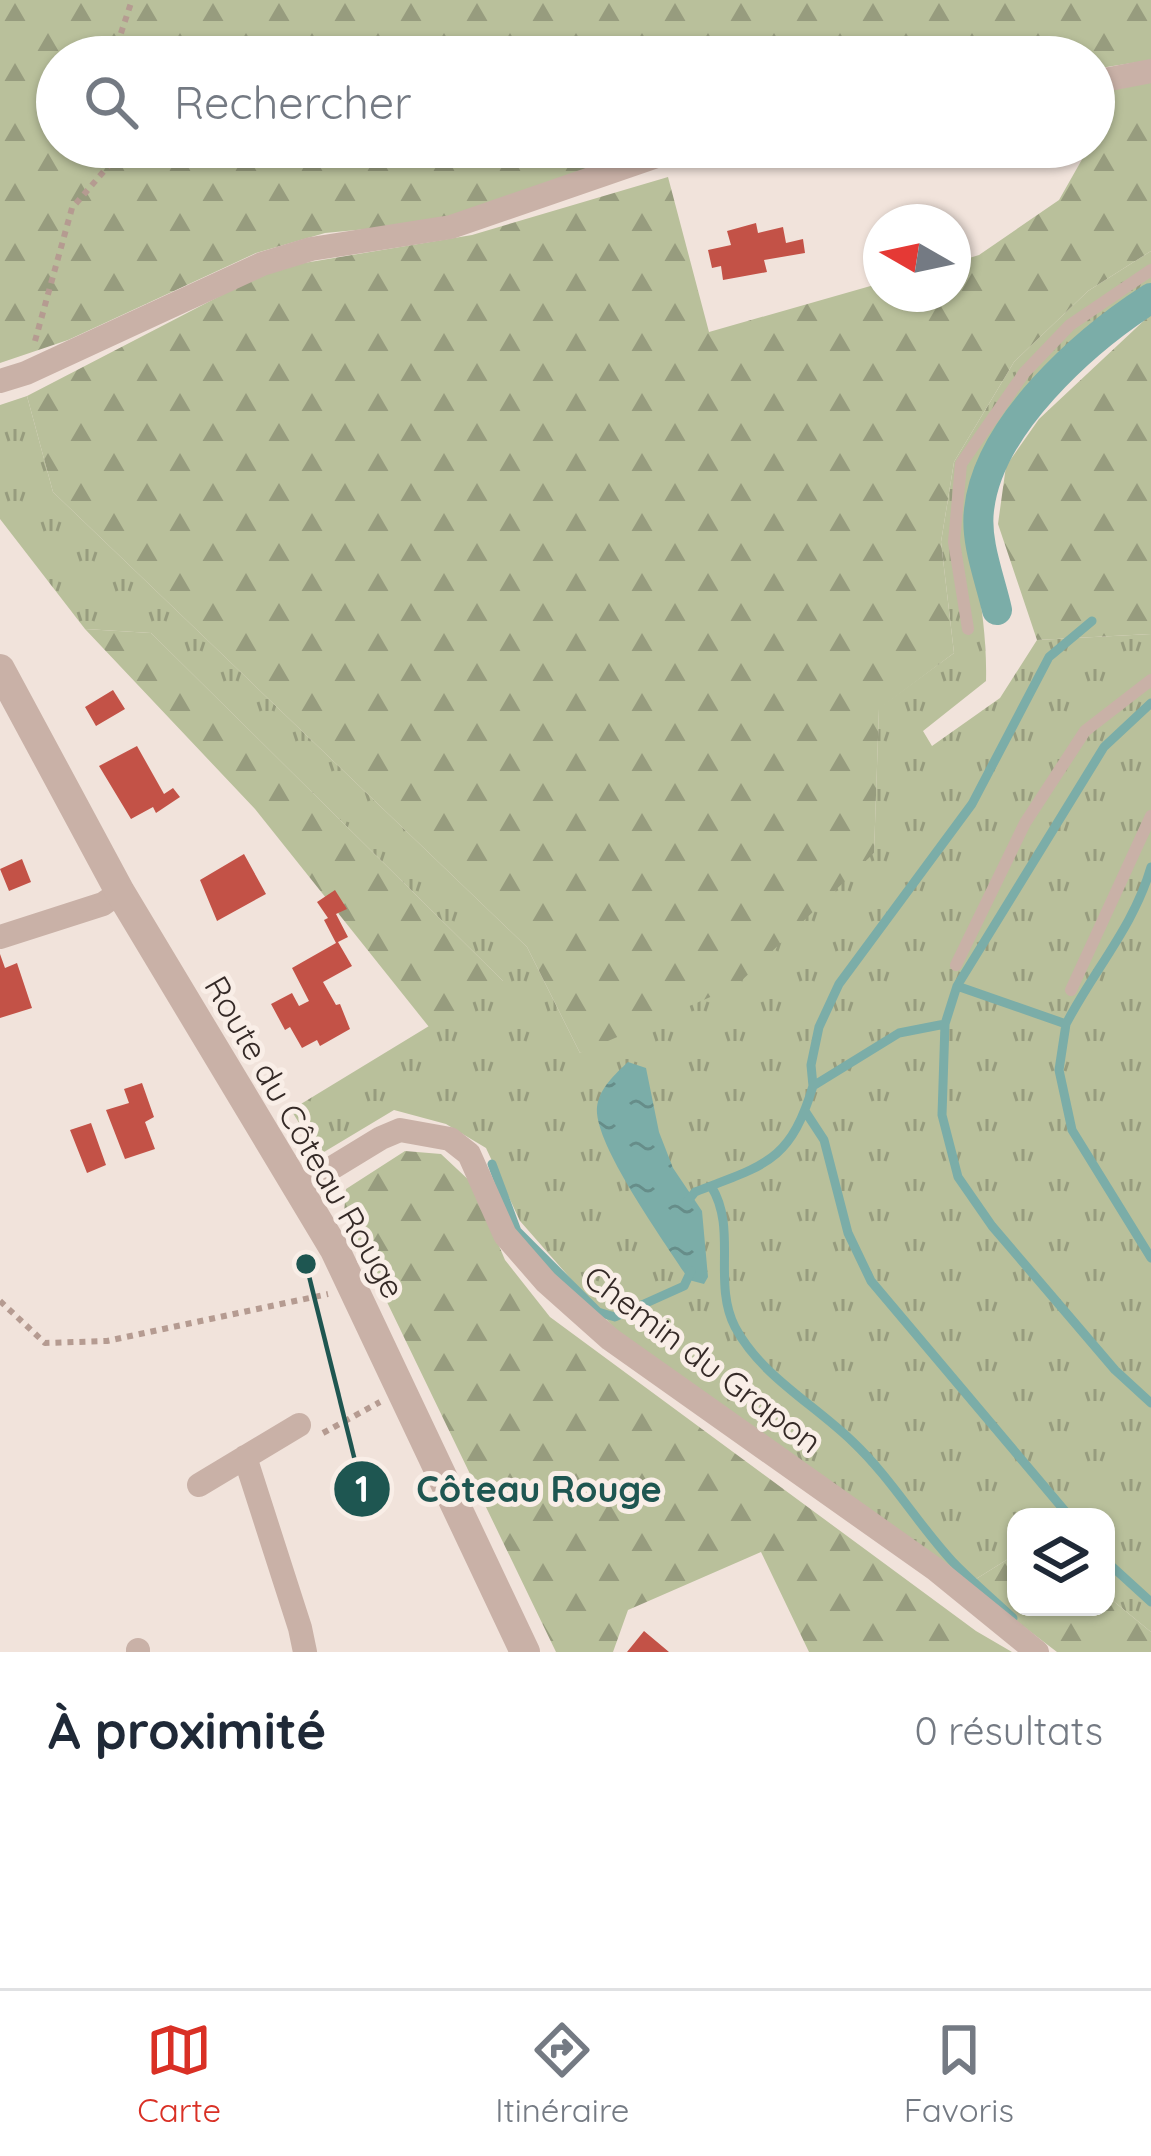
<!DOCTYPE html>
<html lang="fr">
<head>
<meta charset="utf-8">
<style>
  body { margin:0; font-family:Quicksand,sans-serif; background:#f6f6f7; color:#1f2937 }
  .controls { position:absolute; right:36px; bottom:36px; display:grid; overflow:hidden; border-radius:24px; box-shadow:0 3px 9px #0004 }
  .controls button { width:108px; height:108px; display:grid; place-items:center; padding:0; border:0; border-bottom:3px solid #e0e1e3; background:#fff; color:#1f2937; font:60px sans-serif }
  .compass { position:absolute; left:863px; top:204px; width:108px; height:108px; border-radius:50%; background:#fff; box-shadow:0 3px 9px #0004; rotate:279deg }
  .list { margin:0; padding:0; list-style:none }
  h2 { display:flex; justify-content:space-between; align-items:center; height:156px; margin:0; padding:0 48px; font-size:51px }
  h2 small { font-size:39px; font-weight:400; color:#747a83 }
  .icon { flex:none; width:66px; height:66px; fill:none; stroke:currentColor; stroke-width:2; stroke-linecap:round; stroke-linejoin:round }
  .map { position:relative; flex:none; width:1151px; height:1652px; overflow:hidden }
  .search { position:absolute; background:#fff; box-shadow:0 3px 9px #0004; left:36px; right:36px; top:36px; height:132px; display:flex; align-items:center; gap:30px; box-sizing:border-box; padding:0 42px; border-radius:66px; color:#747a83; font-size:45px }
  .sheet { height:336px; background:#fff }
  nav { display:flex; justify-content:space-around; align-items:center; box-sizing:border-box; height:168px; border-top:3px solid #e0e1e3; background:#fff; font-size:33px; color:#747a83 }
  nav a { display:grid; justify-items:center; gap:6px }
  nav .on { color:#d93025 }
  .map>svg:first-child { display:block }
  .grass { fill:url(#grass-tufts) }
  .forest { fill:url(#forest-firs) }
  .water { fill:url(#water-ripples) }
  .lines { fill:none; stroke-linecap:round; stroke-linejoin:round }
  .stream { stroke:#7bada8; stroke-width:9 }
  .canal { stroke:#7bada8; stroke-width:30 }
  .building { fill:#c35247 }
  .path { stroke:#b59b91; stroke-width:6; stroke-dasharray:6 6; stroke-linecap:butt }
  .service { stroke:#c9b1a7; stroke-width:12 }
  .minor { stroke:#c9b1a7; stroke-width:24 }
  .tertiary { stroke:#c9b1a7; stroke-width:30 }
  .labels { text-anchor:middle; stroke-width:10; stroke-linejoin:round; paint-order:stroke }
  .street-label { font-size:33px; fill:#352a27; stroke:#f9eee7 }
  .leader { fill:none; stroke:#1e5651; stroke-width:4.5 }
  .callout-dot { fill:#1e5651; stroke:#f9eee7; stroke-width:4.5 }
  .mark-label { font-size:36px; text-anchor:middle; font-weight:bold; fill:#fff }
  .callout-label { font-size:36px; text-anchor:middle; font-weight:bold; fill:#1e5651; stroke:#f9eee7; stroke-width:10; stroke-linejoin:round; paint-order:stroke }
</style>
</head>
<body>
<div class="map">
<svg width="1151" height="1652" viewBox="0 0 1151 1652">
  <defs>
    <pattern id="grass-tufts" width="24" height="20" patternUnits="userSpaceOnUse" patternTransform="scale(3)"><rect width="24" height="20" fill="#b9c09b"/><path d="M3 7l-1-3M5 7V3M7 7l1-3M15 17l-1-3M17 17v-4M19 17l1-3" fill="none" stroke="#979c7e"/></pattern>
    <pattern id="forest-firs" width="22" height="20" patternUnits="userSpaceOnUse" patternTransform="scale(3)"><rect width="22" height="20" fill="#b9c09b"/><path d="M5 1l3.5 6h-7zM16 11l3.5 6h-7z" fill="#979c7e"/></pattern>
    <pattern id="water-ripples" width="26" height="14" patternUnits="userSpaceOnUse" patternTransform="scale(3)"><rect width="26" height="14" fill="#7bada8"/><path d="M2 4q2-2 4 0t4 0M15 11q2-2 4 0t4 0" fill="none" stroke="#668d89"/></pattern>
  </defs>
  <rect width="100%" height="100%" fill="#f1e3db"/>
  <path class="grass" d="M1151 251V288C1087 325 966 437 967 517 967 534 973 554 976 571 982 609 987 643 986 681L923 731 932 746 1000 698 1037 640 1151 634V1632L1106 1595V1517H1016V1554L968 1584 621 1336 520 1221 486 1148 446 1124 394 1110 319 1155 291 1110 503 981 151 633 85 629 0 519V405L27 396 53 492 527 947 580 1053 874 853 879 708 954 653 941 542 954 462 1014 362 1088 291Z"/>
  <path class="forest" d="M0 0H1151V60L1094 69V57H57V147H648L440 222 325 233 256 253 68 340 0 363Z
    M1151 78V251L1088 291 1014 362 954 462 941 542 954 653 879 709 874 853 736 986 580 1053 527 947 53 492 27 396 274 268 472 235 668 177 709 332 881 283V294H953V263L979 255 1059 200 1089 147H1094V138L1104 122H1094V90Z
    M1151 314V634L1037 640 998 524 1006 466 1039 419Z
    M85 629 151 633 504 982 429 1027 255 809Z
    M405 1151 441 1154 473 1184 505 1260 550 1317 976 1631 1012 1652H809L761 1552 628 1610 613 1652H556L344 1213 346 1189Z
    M1016 1554V1607H1106V1595L1151 1632V1652H1057L968 1584Z"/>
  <path class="water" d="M628 1062 646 1068 659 1132 673 1168 702 1211 708 1277 704 1284 689 1280C667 1245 593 1144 597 1107 599 1089 615 1074 628 1062Z"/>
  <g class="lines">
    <path class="stream" d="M957 986 1066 1024C1094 970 1134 926 1151 867
      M945 1024 942 1115 958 1177 992 1226 1115 1370 1151 1403
      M1066 1024 1059 1070 1072 1130 1151 1258
      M813 1086 811 1065 819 1027 839 984 972 804 1049 657 1092 621
      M805 1111 824 1140 848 1233 871 1281 1070 1517
      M492 1164 517 1231 598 1312 615 1317 684 1286 691 1271
      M711 1186C738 1229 712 1282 735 1327 761 1376 814 1404 853 1442 891 1478 917 1523 952 1561 971 1581 993 1599 1013 1618
      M687 1202 695 1192C764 1165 790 1163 813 1086L899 1033 945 1024 957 986 1104 747 1151 703
      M1106 1561 1151 1602"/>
    <path class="canal" d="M997 610C990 579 975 542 979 510 988 426 1084 341 1151 298"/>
  </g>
  <path class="building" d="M756 223 758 233 783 227 786 243 803 239 805 253 764 260 767 272 723 280 721 266 712 268 708 250 731 245 727 231Z
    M113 690 125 709 96 726 85 707Z
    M137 746 164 794 173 788 180 797 156 813 153 807 131 819 99 766Z
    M244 854 266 894 217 921 200 880Z
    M22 859 31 882 9 891 0 869Z
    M335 890 347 909 336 914 348 937 338 942 352 966 323 982 336 1005 340 1004 350 1029 320 1046 317 1040 302 1048 290 1027 285 1030 271 1004 292 993 299 1006 309 1001 292 968 336 943 324 920 328 918 317 902Z
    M0 954 5 968 17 963 32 1008 0 1018Z
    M142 1083 154 1117 145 1122 155 1149 125 1159 106 1110 129 1103 124 1089Z
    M91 1123 106 1165 87 1173 70 1130Z
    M644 1631 669 1652H627Z"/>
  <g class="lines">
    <path class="path" d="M121 57 120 36 132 0
      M35 341 72 208 125 147
      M0 1301 45 1343 107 1341 328 1294
      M323 1433 380 1402"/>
    <path class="service" d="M968 629 954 542 961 464 1024 373 1070 325 1151 270
      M956 965 1025 823 1085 731 1151 680
      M1071 990 1151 816"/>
    <path class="minor" d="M1094 82 1151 71
      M0 381 26 373 262 264 311 249 451 227 657 156 714 147
      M0 937 103 904 120 892
      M299 1188 381 1138 400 1130 450 1139 469 1154 505 1235 546 1282 610 1339 935 1569 1037 1652
      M245 1457 300 1628 305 1652
      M199 1485 299 1425
      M138 1650V1652"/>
    <path class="tertiary" d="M0 669 120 892 335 1250 525 1652"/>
  </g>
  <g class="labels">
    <g class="street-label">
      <text transform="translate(305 1137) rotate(60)" y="12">Route du Côteau Rouge</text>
      <text transform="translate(703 1359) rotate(37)" y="12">Chemin du Grapon</text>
    </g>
  </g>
  <path class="leader" d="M306 1264L362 1489"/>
  <g class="callout-dot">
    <circle cx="306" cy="1264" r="12"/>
    <circle cx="362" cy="1489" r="30"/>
  </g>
  <g class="mark-label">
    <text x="362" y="1502">1</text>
  </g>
  <g class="callout-label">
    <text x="539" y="1502">Côteau Rouge</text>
  </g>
</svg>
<div class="controls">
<button><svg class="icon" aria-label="layers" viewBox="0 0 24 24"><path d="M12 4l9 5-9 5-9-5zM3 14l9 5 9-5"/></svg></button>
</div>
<svg class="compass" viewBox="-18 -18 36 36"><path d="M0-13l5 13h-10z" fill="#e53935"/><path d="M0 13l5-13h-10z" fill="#747a83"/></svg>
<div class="search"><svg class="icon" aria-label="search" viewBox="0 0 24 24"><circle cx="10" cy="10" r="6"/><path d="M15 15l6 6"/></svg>Rechercher</div>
</div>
<section class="sheet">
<h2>À proximité<small>0 résultats</small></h2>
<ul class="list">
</ul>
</section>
<nav>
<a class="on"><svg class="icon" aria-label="map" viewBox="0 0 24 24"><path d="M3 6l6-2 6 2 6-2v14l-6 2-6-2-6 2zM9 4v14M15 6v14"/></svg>Carte</a>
<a><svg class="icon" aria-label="directions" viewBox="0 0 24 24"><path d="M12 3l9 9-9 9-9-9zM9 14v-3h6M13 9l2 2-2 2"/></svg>Itinéraire</a>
<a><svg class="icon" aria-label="saved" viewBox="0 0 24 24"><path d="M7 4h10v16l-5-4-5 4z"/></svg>Favoris</a>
</nav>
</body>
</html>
